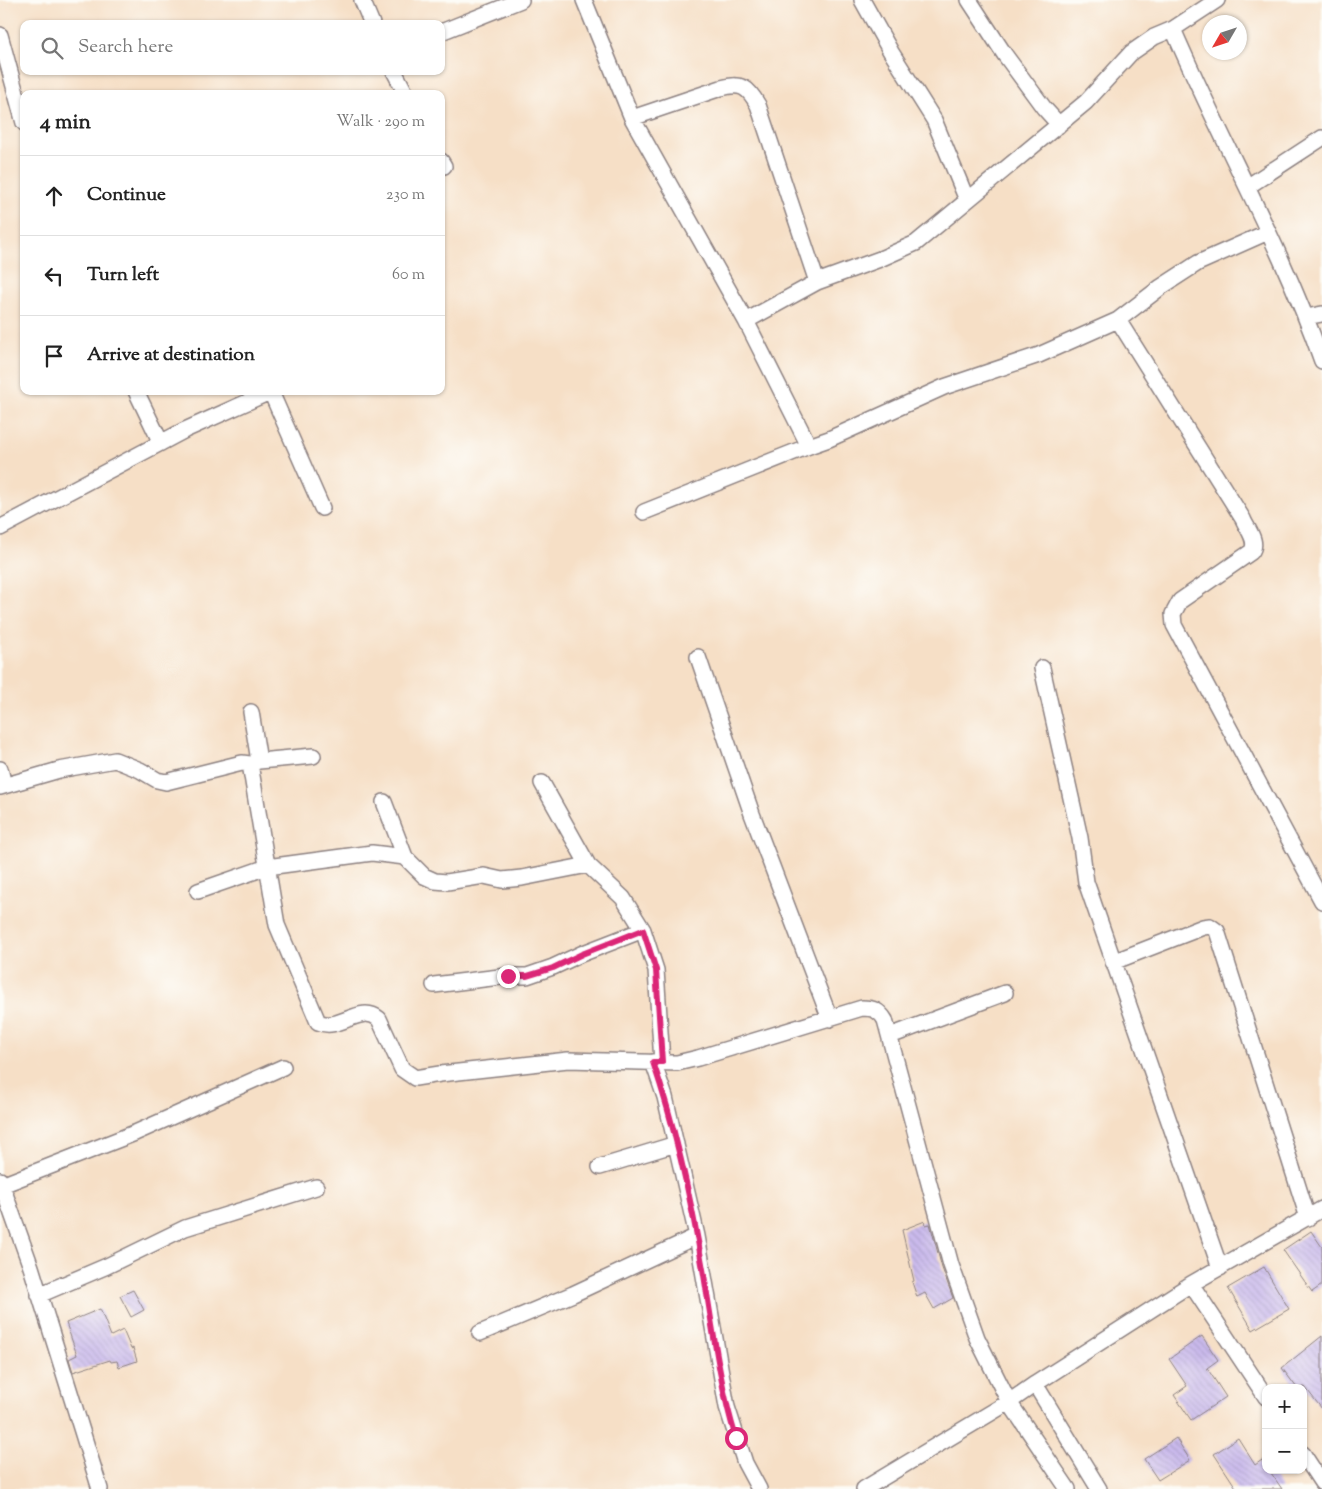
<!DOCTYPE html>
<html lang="en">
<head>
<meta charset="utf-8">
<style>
  body { margin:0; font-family:"Sorts Mill Goudy",serif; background:#f6f6f6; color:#222 }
  .controls { position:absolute; right:15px; bottom:15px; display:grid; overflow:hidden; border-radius:10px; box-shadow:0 1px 4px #0004 }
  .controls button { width:45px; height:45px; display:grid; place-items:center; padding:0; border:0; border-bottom:1px solid #e0e0e0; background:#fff; color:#222; font:25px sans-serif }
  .compass { position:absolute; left:1202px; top:15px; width:45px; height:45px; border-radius:50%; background:#fff; box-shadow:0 1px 4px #0004; rotate:231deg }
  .stop { position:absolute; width:15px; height:15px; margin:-11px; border:4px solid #db2777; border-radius:50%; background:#fff }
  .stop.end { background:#db2777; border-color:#fff; box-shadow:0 1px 5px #0008 }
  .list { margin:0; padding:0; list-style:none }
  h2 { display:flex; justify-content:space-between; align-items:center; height:65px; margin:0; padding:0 20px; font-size:21px }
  h2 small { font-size:16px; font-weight:400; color:#767676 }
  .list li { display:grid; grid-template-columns:32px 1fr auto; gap:15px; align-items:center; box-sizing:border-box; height:80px; padding:0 20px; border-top:1px solid #e0e0e0 }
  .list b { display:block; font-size:19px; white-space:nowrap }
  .list em { font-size:16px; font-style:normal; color:#767676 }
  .icon { flex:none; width:28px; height:28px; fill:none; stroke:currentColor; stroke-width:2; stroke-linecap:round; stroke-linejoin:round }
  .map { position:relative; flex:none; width:1322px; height:1489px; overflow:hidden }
  .search { position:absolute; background:#fff; box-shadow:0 1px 4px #0004; left:20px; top:20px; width:425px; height:55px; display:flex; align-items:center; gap:12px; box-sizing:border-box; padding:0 18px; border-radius:10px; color:#767676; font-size:19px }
  .panel { position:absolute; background:#fff; box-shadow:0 1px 4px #0004; left:20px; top:90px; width:425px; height:305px; border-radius:10px }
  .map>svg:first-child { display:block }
  .building { fill:url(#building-back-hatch) }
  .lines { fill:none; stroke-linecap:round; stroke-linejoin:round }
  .street-casing { stroke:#8c8080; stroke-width:18 }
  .street { stroke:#fff; stroke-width:15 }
  .route { stroke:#db2777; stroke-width:6 }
</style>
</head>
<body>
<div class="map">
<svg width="1322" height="1489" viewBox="0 0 1322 1489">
  <defs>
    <pattern id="building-back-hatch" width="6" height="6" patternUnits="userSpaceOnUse" patternTransform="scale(1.25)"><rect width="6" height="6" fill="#cabaec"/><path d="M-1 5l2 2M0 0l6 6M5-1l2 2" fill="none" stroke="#ada0cb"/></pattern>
  </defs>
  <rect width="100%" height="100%" fill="#fdfcf7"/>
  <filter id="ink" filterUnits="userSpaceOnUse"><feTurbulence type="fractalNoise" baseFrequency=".02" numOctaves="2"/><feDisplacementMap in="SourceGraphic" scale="10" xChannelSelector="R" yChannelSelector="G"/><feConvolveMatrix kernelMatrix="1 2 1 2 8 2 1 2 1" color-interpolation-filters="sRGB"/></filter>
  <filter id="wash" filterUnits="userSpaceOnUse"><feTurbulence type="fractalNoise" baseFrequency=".0096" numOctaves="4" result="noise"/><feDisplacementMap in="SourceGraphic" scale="20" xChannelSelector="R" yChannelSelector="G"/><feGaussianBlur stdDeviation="1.12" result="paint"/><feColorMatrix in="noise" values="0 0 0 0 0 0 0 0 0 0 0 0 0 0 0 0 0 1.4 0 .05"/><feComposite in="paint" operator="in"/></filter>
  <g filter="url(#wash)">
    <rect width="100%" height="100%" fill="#f6dfc6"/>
    <g id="blocks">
      <path class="building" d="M925 1221 926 1225 930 1224 942 1268 953 1298 934 1309 925 1293 917 1297 912 1282 914 1281 902 1230Z
        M1311 1231 1322 1247V1285L1312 1292 1283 1250Z
        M1264 1267 1289 1309 1253 1330 1228 1288Z
        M133 1290 144 1310 131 1317 120 1296Z
        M100 1309 111 1336 123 1330 131 1349 133 1348 137 1361 119 1367 117 1361 111 1362 110 1360 73 1372 69 1359 77 1355 66 1323Z
        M1202 1336 1218 1360 1207 1368 1226 1397 1191 1420 1174 1395 1187 1386 1169 1359Z
        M1322 1336V1409L1305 1387 1297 1388 1282 1368Z
        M1176 1438 1190 1460 1158 1480 1144 1459Z
        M1238 1438 1255 1465 1262 1460 1266 1466V1470H1269L1282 1489H1237L1214 1454Z"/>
    </g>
  </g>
  <g filter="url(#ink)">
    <use href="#blocks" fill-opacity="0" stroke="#8c8080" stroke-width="1"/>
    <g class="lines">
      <defs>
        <path id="street" d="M362 0 372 24
          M584 0 632 118 746 321 809 446 829 439 944 387 1039 355 1118 320 1161 287 1198 263 1268 232
          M862 0 891 52 934 120 967 200
          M969 0 1005 55 1044 108 1054 119 1058 126
          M1173 29 1217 0
          M441 32 521 0
          M0 35 24 123
          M394 71 406 94
          M632 118 721 88C741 82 748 87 758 105L817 282
          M441 161 444 166
          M1247 187 1322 138
          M1306 317 1322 314
          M1118 320 1243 519C1247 529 1259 542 1251 552L1180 601 1173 614 1174 625 1322 901
          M746 321 817 282 880 259 916 243 1086 102 1131 53 1154 37 1173 29C1221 141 1282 247 1322 361
          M136 391 161 443
          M271 392 322 508
          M644 512 809 446
          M0 528 185 430 272 391
          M698 657 752 814 830 1019
          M1042 668 1080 838 1086 882 1220 1268
          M251 712 259 761
          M250 764 259 761 313 756
          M0 769 4 785
          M542 783 588 865 623 898 643 930 656 970 662 1062
          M0 787 59 770 115 760 140 770 157 780 166 782 242 763 250 764 277 925 318 1022C340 1032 360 1003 379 1019L402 1069 415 1078 440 1074 568 1060 677 1063 698 1058 862 1008C873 1008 879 1010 885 1020L951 1265 977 1338 1009 1402 1068 1489
          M384 802 405 857
          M198 891 267 867 372 853 405 857 424 876 435 881 447 882 484 876 502 880 522 878 588 865
          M1113 962 1203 927 1210 926 1217 931 1308 1218
          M434 985 508 976H527L553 967 581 954 643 930
          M890 1036 1005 993
          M653 1062 665 1097 697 1236 727 1407 745 1463 759 1489
          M600 1167 676 1144
          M0 1180 31 1267 100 1489
          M2 1185 135 1133 283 1067
          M1191 1284 1266 1397
          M39 1295 107 1266 185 1228 316 1187
          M480 1333 573 1294 697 1236
          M1035 1384 1099 1489
          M1303 1454 1322 1483
          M864 1489 1009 1402 1035 1384 1191 1284 1322 1209"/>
      </defs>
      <use href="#street" class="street-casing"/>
      <use href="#street" class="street"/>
    </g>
  </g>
  <g class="lines" filter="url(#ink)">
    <path class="route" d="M508 976H527L553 968 582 954 643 930 656 970 662 1062H653C676 1129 692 1204 704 1275 713 1330 720 1386 736 1438"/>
  </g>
</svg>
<div class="controls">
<button>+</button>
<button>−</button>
</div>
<svg class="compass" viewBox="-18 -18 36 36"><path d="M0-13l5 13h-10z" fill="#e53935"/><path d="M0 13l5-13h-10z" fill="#767676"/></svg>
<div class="stop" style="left:736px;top:1438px"></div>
<div class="stop end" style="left:508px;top:976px"></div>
<div class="search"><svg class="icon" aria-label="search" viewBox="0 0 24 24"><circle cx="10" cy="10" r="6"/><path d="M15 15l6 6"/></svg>Search here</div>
<section class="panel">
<h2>4 min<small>Walk · 290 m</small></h2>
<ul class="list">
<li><svg class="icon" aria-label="ahead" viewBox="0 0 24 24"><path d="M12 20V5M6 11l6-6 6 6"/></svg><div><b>Continue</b></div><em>230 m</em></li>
<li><svg class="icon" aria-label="left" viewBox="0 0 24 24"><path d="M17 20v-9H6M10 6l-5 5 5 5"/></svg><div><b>Turn left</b></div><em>60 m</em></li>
<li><svg class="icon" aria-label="arrive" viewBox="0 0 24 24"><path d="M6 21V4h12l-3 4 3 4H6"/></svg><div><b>Arrive at destination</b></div></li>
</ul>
</section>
</div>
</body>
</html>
